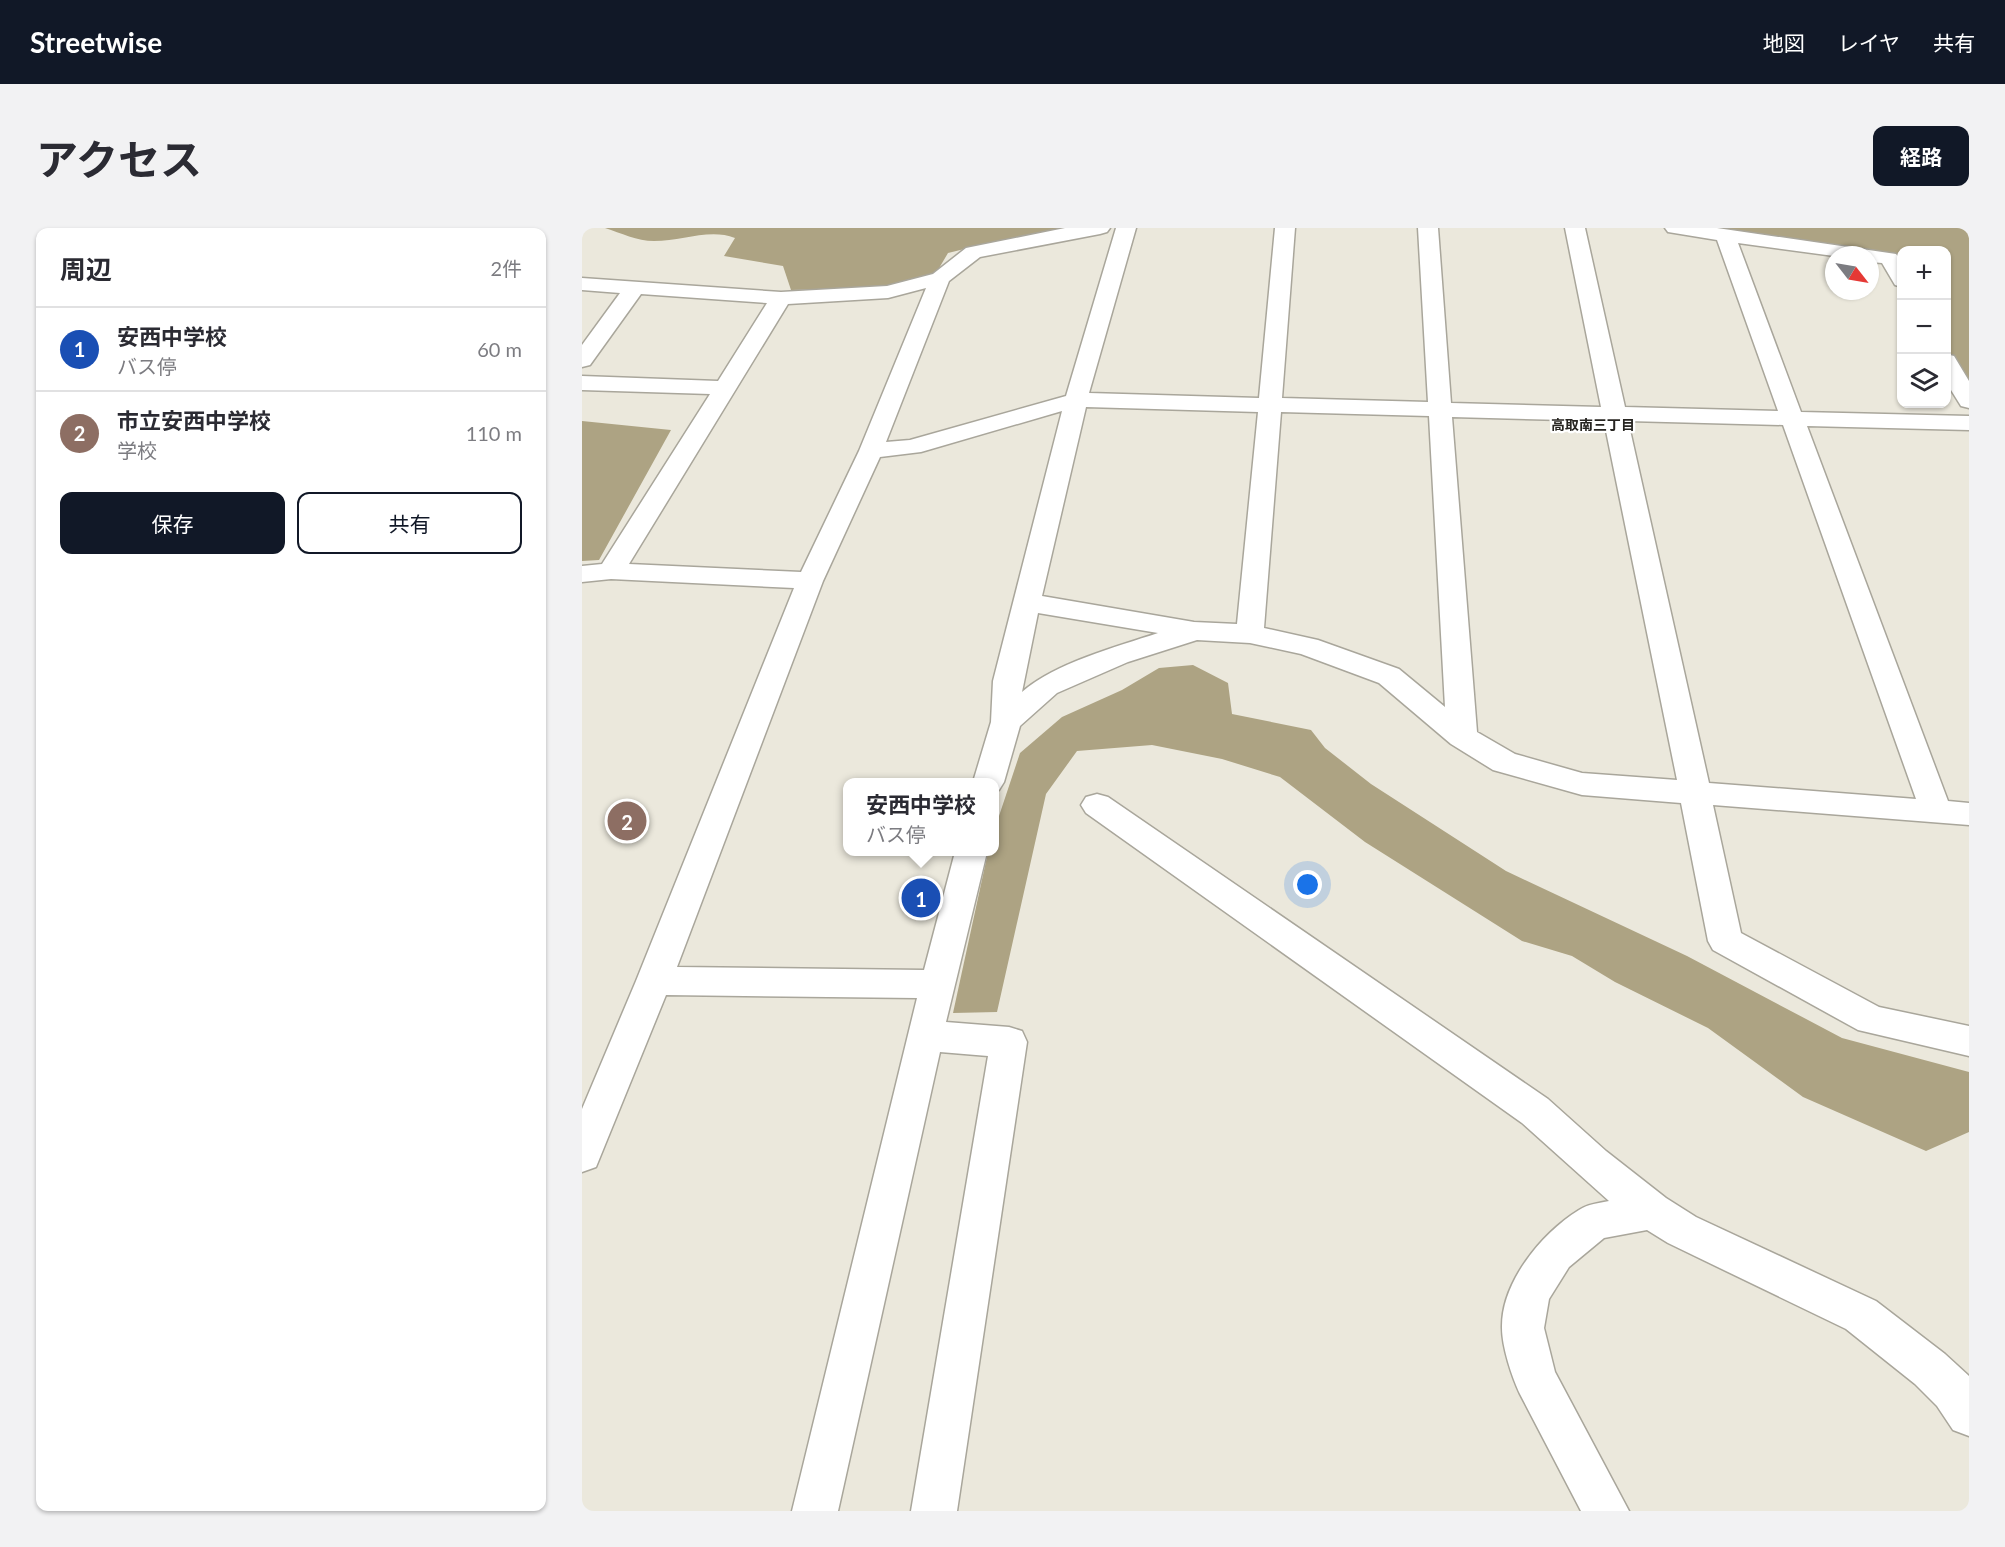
<!DOCTYPE html>
<html lang="ja">
<head>
<meta charset="utf-8">
<style>
  body { margin:0; font-family:Lato,"Noto Sans JP",sans-serif; background:#f2f2f3; color:#2b2b33 }
  .controls { position:absolute; right:18px; top:18px; display:grid; overflow:hidden; border-radius:12px; box-shadow:0 2px 4px #0004 }
  .controls button { width:54px; height:54px; display:grid; place-items:center; padding:0; border:0; border-bottom:2px solid #e1e1e2; background:#fff; color:#2b2b33; font:30px sans-serif }
  .compass { position:absolute; left:1243px; top:18px; width:54px; height:54px; border-radius:50%; background:#fff; box-shadow:0 2px 4px #0004; rotate:121deg }
  .you { position:absolute; left:726px; top:657px; width:21px; height:21px; margin:-15px; border:4px solid #fff; border-radius:50%; background:#1a73e8; box-shadow:0 0 0 9px #1a73e833 }
  .badge { display:grid; place-items:center; width:39px; height:39px; border-radius:50%; background:#111827; color:#fff; font-size:20px; font-weight:700 }
  .pin { position:absolute; translate:-50% -50%; border:3px solid #fff; box-shadow:0 2px 6px #0006 }
  .popup { position:absolute; left:261px; top:550px; width:156px; height:78px; box-sizing:border-box; display:grid; place-content:center; border-radius:12px; background:#fff; filter:drop-shadow(0 2px 4px #0005); font-size:20px; white-space:nowrap; color:#7c7c81 }
  .popup b { font-size:22px; color:#2b2b33 }
  .popup::after { content:''; position:absolute; left:50%; top:100%; margin-left:-12px; border:12px solid transparent; border-top-color:#fff }
  .list { margin:0; padding:0; list-style:none }
  h2 { display:flex; justify-content:space-between; align-items:center; height:78px; margin:0; padding:0 24px; font-size:26px }
  h2 small { font-size:20px; font-weight:400; color:#7c7c81 }
  .list li { display:grid; grid-template-columns:39px 1fr auto; gap:18px; align-items:center; box-sizing:border-box; height:84px; padding:0 24px; border-top:2px solid #e1e1e2 }
  .list b { display:block; font-size:22px; white-space:nowrap }
  .list p { margin:0; font-size:20px; white-space:nowrap; color:#7c7c81 }
  .list em { font-size:20px; font-style:normal; color:#7c7c81 }
  .actions { display:flex; gap:12px; padding:18px 24px }
  .actions a { flex:1; padding:14px 0; border:2px solid #111827; border-radius:12px; text-align:center; font-size:21px; color:#111827 }
  .actions .main { background:#111827; color:#fff }
  .icon { flex:none; width:33px; height:33px; fill:none; stroke:currentColor; stroke-width:2; stroke-linecap:round; stroke-linejoin:round }
  .map { position:relative; flex:none; width:1387px; height:1283px; overflow:hidden; border-radius:12px }
  header { display:flex; align-items:center; gap:36px; box-sizing:border-box; height:84px; padding:0 30px; background:#111827; color:#fff }
  header strong { font-size:28px }
  nav { display:flex; gap:33px; margin-inline-start:auto; font-size:21px }
  .intro { display:flex; align-items:center; justify-content:space-between; box-sizing:border-box; height:144px; padding:0 36px }
  h1 { margin:0; font-size:42px }
  .button { padding:15px 27px; border-radius:12px; background:#111827; color:#fff; font-size:21px; font-weight:700 }
  main { display:flex; gap:36px; padding:0 36px }
  aside { flex:1; background:#fff; border-radius:12px; box-shadow:0 2px 4px #0004 }
  .map>svg:first-child { display:block }
  .forest { fill:#ada383 }
  .lines { fill:none; stroke-linecap:round; stroke-linejoin:round }
  .street-casing { stroke:#a9a69b; stroke-width:3 }
  .street { fill:#fff; fill-rule:evenodd }
  .labels { text-anchor:middle; stroke-width:4.5; stroke-linejoin:round; paint-order:stroke }
  .far-neighbourhood-label { font-size:14px; font-weight:bold; fill:#272521; stroke:#fff }
</style>
</head>
<body>
<header>
<strong>Streetwise</strong>
<nav><a>地図</a><a>レイヤ</a><a>共有</a></nav>
</header>
<div class="intro"><h1>アクセス</h1><a class="button">経路</a></div>
<main>
<aside>
<h2>周辺<small>2件</small></h2>
<ul class="list">
<li><span class="badge" style="background:#1a4fb4">1</span><div><b>安西中学校</b><p>バス停</p></div><em>60 m</em></li>
<li><span class="badge" style="background:#8d6e63">2</span><div><b>市立安西中学校</b><p>学校</p></div><em>110 m</em></li>
</ul>
<div class="actions"><a class="main">保存</a><a>共有</a></div>
</aside>
<div class="map">
<svg width="1387" height="1283" viewBox="0 0 1387 1283">
  <rect width="100%" height="100%" fill="#ebe8dc"/>
  <path class="forest" d="M23 0H503L415 13 366 25 353 47 308 60 209 62 201 38 142 28 153 10C128 0 100 13 72 13 55 13 39 5 23 0Z
    M1125 0H1387V165L1365 123 1364 22H1320L1319 39 1315 31Z
    M0 193 89 202 17 332 0 333Z
    M611 437 646 455 650 486 729 502 743 520 789 556 924 643 1105 728 1260 810 1387 844V904L1344 923 1221 869 1126 800 1033 754 990 728 940 713 783 614 698 549 640 531 570 517 495 523 464 566 415 784 371 785 406 624H412L413 600 438 525 480 489 540 462 577 440Z"/>
  <g class="lines">
    <defs>
      <path id="street" d="M483 0H528L525 4 518 6 398 29 367 53 304 214 328 212 484 168 534 0H554L507 165 677 170 693 0H713L700 170 846 174 836 0H856L869 175 1019 179 983 0H1003L1043 179 1196 183 1135 12 1086 4 1083 0H1135L1314 26 1320 34V59L1313 57 1300 35 1288 34V27L1252 28 1156 15 1219 184 1387 188V202L1225 198 1366 573 1387 575V597L1131 577 1159 705 1297 779 1387 798V828L1276 802 1131 722 1126 713 1099 575 1000 567 911 542 869 516 797 455 719 426 668 415 615 412 546 434 475 465 438 498 422 554 417 562 412 563V554H391L409 494 411 453 480 183 339 224 298 229 241 353 95 739 342 742 373 624H405L364 794 427 799 440 803 445 814 375 1283H329L406 828 358 824 256 1283H210L335 770 84 767 14 939 0 944V881L54 753 212 360 29 351 0 354V338L20 336 128 166 0 162V148L136 153 185 75 59 66 8 137 0 139V117L38 65 0 62V50L199 64 305 58 351 46 384 20ZM344 60 277 223 219 344 47 336 206 76 306 70ZM504 179 676 184 655 396 612 394 460 368ZM699 184 847 188 863 479 817 441 736 412 682 400ZM870 189 1022 193 1095 552 1000 545 933 526 895 504ZM1046 193 1201 197 1334 571 1127 555ZM456 385 576 405C534 419 473 435 440 464Z
        M1364 126 1372 128 1387 153V180L1379 178 1364 154Z
        M515 566 526 569 966 871 1024 923 1084 970 1114 989 1294 1073 1363 1126 1387 1148V1208L1371 1202 1355 1178 1333 1156 1264 1101 1086 1015 1065 1002 1022 1010 987 1039 967 1071 962 1100 973 1144 1047 1283H999L938 1166C930 1149 920 1119 920 1100 919 1054 960 1005 997 982 1006 976 1017 975 1027 973L940 895 504 585 499 577 504 569Z"/>
    </defs>
    <use href="#street" class="street-casing"/>
    <use href="#street" class="street"/>
  </g>
  <g class="labels">
    <g class="far-neighbourhood-label">
      <text x="1011" y="202">高取南三丁目</text>
    </g>
  </g>
</svg>
<div class="controls">
<button>+</button>
<button>−</button>
<button><svg class="icon" aria-label="layers" viewBox="0 0 24 24"><path d="M12 4l9 5-9 5-9-5zM3 14l9 5 9-5"/></svg></button>
</div>
<svg class="compass" viewBox="-18 -18 36 36"><path d="M0-13l5 13h-10z" fill="#e53935"/><path d="M0 13l5-13h-10z" fill="#7c7c81"/></svg>
<div class="you"></div>
<div class="pin badge" style="left:339px;top:670px;background:#1a4fb4">1</div>
<div class="popup"><b>安西中学校</b>バス停</div>
<div class="pin badge" style="left:45px;top:593px;background:#8d6e63">2</div>
</div>
</main>
</body>
</html>
